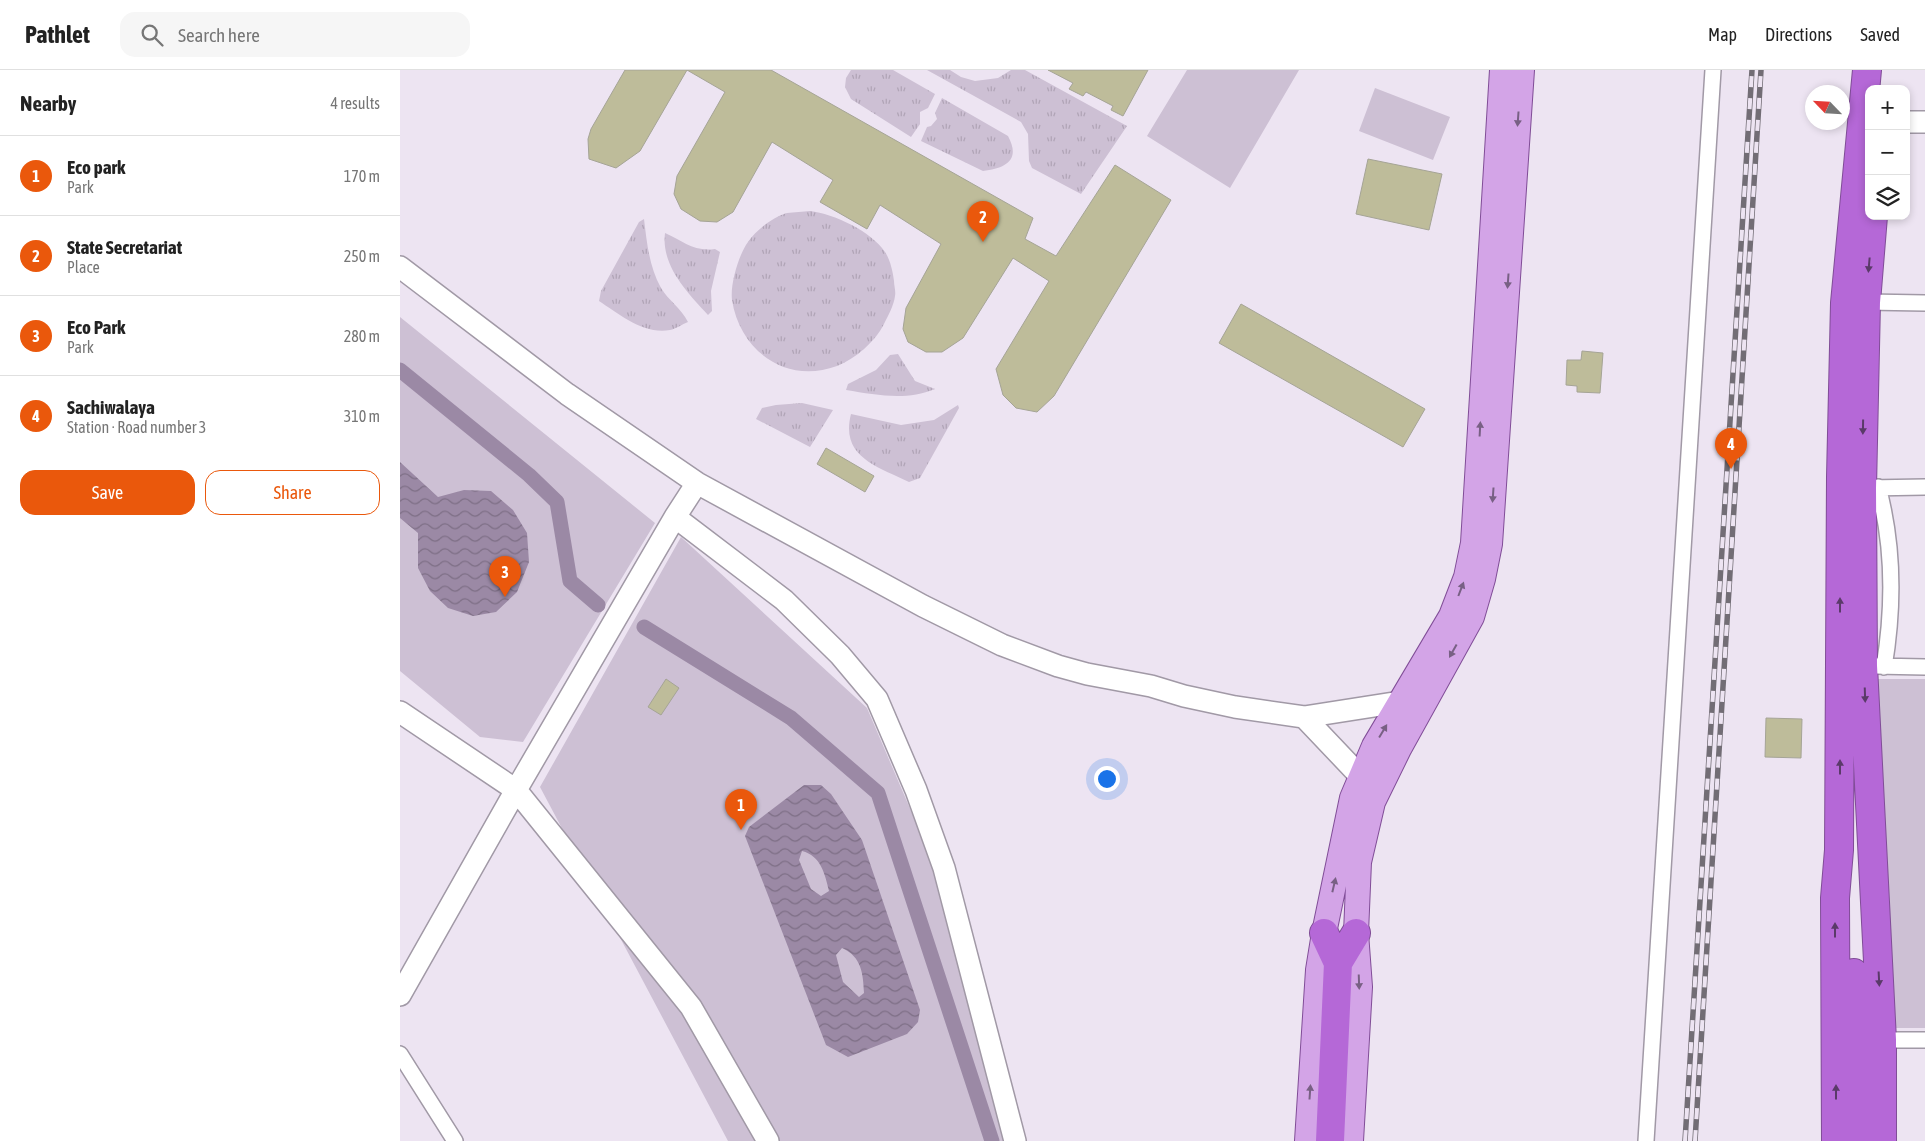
<!DOCTYPE html>
<html lang="en">
<head>
<meta charset="utf-8">
<style>
  body { margin:0; font-family:"Asap Condensed",sans-serif; background:#f6f6f6; color:#222 }
  .controls { position:absolute; right:15px; top:15px; display:grid; overflow:hidden; border-radius:10px; box-shadow:0 2px 8px #0003 }
  .controls button { width:45px; height:45px; display:grid; place-items:center; padding:0; border:0; border-bottom:1px solid #e0e0e0; background:#fff; color:#222; font:25px sans-serif }
  .compass { position:absolute; left:1405px; top:15px; width:45px; height:45px; border-radius:50%; background:#fff; box-shadow:0 2px 8px #0003; rotate:295deg }
  .you { position:absolute; left:706px; top:708px; width:18px; height:18px; margin:-12px; border:4px solid #fff; border-radius:50%; background:#1a73e8; box-shadow:0 0 0 8px #1a73e833 }
  .badge { display:grid; place-items:center; width:32px; height:32px; border-radius:50%; background:#ea580c; color:#fff; font-size:16px; font-weight:700 }
  .pin { position:absolute; translate:-50% -41px; filter:drop-shadow(0 1px 2px #0008) }
  .pin::after { content:''; position:absolute; top:26px; width:18px; height:15px; background:inherit; clip-path:polygon(0 0,100% 0,50% 100%) }
  .list { margin:0; padding:0; list-style:none }
  h2 { display:flex; justify-content:space-between; align-items:center; height:65px; margin:0; padding:0 20px; font-size:21px }
  h2 small { font-size:16px; font-weight:400; color:#767676 }
  .list li { display:grid; grid-template-columns:32px 1fr auto; gap:15px; align-items:center; box-sizing:border-box; height:80px; padding:0 20px; border-top:1px solid #e0e0e0 }
  .list b { display:block; font-size:19px; white-space:nowrap }
  .list p { margin:0; font-size:16px; white-space:nowrap; color:#767676 }
  .list em { font-size:16px; font-style:normal; color:#767676 }
  .actions { display:flex; gap:10px; padding:15px 20px }
  .actions a { flex:1; padding:11px 0; border:1px solid #ea580c; border-radius:15px; text-align:center; font-size:18px; color:#ea580c }
  .actions .main { background:#ea580c; color:#fff }
  .icon { flex:none; width:28px; height:28px; fill:none; stroke:currentColor; stroke-width:2; stroke-linecap:round; stroke-linejoin:round }
  .map { position:relative; flex:none; width:1525px; height:1071px; overflow:hidden }
  header { display:flex; align-items:center; gap:30px; box-sizing:border-box; height:70px; padding:0 25px; background:#fff; border-bottom:1px solid #e0e0e0 }
  header strong { font-size:24px }
  nav { display:flex; gap:28px; margin-inline-start:auto; font-size:18px }
  .search { width:350px; height:45px; background:#f6f6f6; display:flex; align-items:center; gap:12px; box-sizing:border-box; padding:0 18px; border-radius:15px; color:#767676; font-size:19px }
  main { display:flex }
  aside { flex:1; background:#fff }
  .map>svg:first-child { display:block }
  .grass { fill:url(#grass-tufts) }
  .green { fill:#cdc0d4 }
  .water { fill:url(#water-waves); fill-rule:evenodd }
  .lines { fill:none; stroke-linecap:round; stroke-linejoin:round }
  .canal { stroke:#9b89a5; stroke-width:15 }
  .building { fill:#bebc9a; stroke:#a5a496 }
  .street-casing { stroke:#a199a6; stroke-width:18 }
  .secondary-casing { stroke:#a199a6; stroke-width:24 }
  .primary-casing { stroke:#804d97; stroke-width:26 }
  .highway-casing { stroke:#804d97; stroke-width:30 }
  .street { stroke:#fff; stroke-width:15 }
  .secondary { stroke:#fff; stroke-width:21 }
  .primary { stroke:#d3a4e7; stroke-width:24 }
  .highway { stroke:#b568d7; stroke-width:28 }
  .rail-casing { stroke:#726d75; stroke-width:5.5 }
  .rail { stroke:#ede4f2; stroke-width:4; stroke-dasharray:11; stroke-linecap:butt }
  .oneway { fill:#786084 }
  .oneway2 { fill:#5a3a69 }
</style>
</head>
<body>
<header>
<strong>Pathlet</strong>
<div class="search"><svg class="icon" aria-label="search" viewBox="0 0 24 24"><circle cx="10" cy="10" r="6"/><path d="M15 15l6 6"/></svg>Search here</div>
<nav><a>Map</a><a>Directions</a><a>Saved</a></nav>
</header>
<main>
<aside>
<h2>Nearby<small>4 results</small></h2>
<ul class="list">
<li><span class="badge">1</span><div><b>Eco park</b><p>Park</p></div><em>170 m</em></li>
<li><span class="badge">2</span><div><b>State Secretariat</b><p>Place</p></div><em>250 m</em></li>
<li><span class="badge">3</span><div><b>Eco Park</b><p>Park</p></div><em>280 m</em></li>
<li><span class="badge">4</span><div><b>Sachiwalaya</b><p>Station · Road number 3</p></div><em>310 m</em></li>
</ul>
<div class="actions"><a class="main">Save</a><a>Share</a></div>
</aside>
<div class="map">
<svg width="1525" height="1071" viewBox="0 0 1525 1071">
  <defs>
    <pattern id="grass-tufts" width="24" height="20" patternUnits="userSpaceOnUse" patternTransform="scale(1.25)"><rect width="24" height="20" fill="#cdc0d4"/><path d="M3 7l-1-3M5 7V3M7 7l1-3M15 17l-1-3M17 17v-4M19 17l1-3" fill="none" stroke="#b0a4b6"/></pattern>
    <pattern id="water-waves" width="16" height="10" patternUnits="userSpaceOnUse" patternTransform="scale(1.25)"><rect width="16" height="10" fill="#9b89a5"/><path d="M0 5q4-4 8 0t8 0" fill="none" stroke="#7e6f86"/></pattern>
  </defs>
  <rect width="100%" height="100%" fill="#ede4f2"/>
  <path class="grass" d="M451 0H493L535 24 528 38 520 42V54L511 67 451 29 445 17 446 8Z
    M527 0H550L561 7 575 11 598 8 611 0H625L727 56 681 124 632 98 629 91 628 64 621 52Z
    M542 28 608 66C621 90 606 98 583 101L521 71 527 57 531 56 537 49 535 43Z
    M410 141C434 144 471 161 485 182 490 189 493 202 494 211 494 216 496 221 495 226 494 235 488 246 484 254 475 272 455 289 437 296 386 315 340 281 332 230 330 214 339 184 348 172 356 160 373 147 387 143 394 142 403 142 410 141Z
    M244 149C247 173 249 196 261 218 268 230 281 238 288 252 282 254 276 259 270 260 244 265 219 244 199 231L201 221 239 152Z
    M265 163C283 171 294 182 315 179L320 182 311 221 312 241 308 245C287 222 261 196 265 163Z
    M498 284 515 311 535 319C506 331 477 325 446 320L448 314 476 300 490 285Z
    M402 333 433 340 410 377 356 349 362 338 376 335Z
    M558 335 559 338 520 408 509 412C477 396 440 387 451 344L501 355 534 350Z"/>
  <path class="green" d="M787 0H899L830 118 747 66Z
    M975 18 1050 47 1033 90 959 61Z
    M0 247 255 453 123 672 80 667 0 601Z
    M281 467 467 638 538 804 622 1071H328L140 717Z
    M1475 609H1525V958H1490Z"/>
  <path class="water" d="M0 392 38 427 64 420 91 421 113 440 127 463 129 492 117 522 96 542 73 546 48 538 30 521 18 498V463L0 448Z
    M404 715H421L431 724 462 770 520 940 518 952 507 964 448 987 426 975 345 766 349 757ZM402 781C421 786 425 804 429 821L421 826 411 819 399 790ZM442 878C462 887 463 904 464 923L459 927 443 912 436 885Z"/>
  <g class="lines">
    <path class="canal" d="M0 300 129 405 157 432 170 511 198 535
      M244 557 391 648 478 723 592 1071"/>
  </g>
  <path class="building" d="M225 0H287L240 81 216 98 189 89 188 69 191 59Z
    M287 0H371L633 148 625 169 656 186 715 95 771 130 654 326 637 342 616 338 603 325 596 299 649 211 613 188 563 268 542 282H526L508 272 503 259 506 238 541 174 480 135 467 159 420 132 433 110 372 72 333 142 317 152 300 151 281 139 274 124 277 106 325 22Z
    M648 0H748L723 46 711 40 713 36 686 22 683 26 669 19 673 13Z
    M968 89 1042 104 1029 160 956 144Z
    M841 234 1025 339 1003 377 819 273Z
    M1182 281 1203 283 1200 323 1177 322V316L1166 315 1167 290H1181Z
    M426 378 474 406 465 422 417 394Z
    M266 609 279 618 261 645 248 637Z
    M1366 648 1402 649 1401 688 1365 687Z"/>
  <g class="lines">
    <defs>
      <path id="street" d="M1466 232 1525 233
        M1478 417C1494 476 1494 537 1484 597
        M1468 418 1525 417
        M1475 596 1525 597
        M1482 970H1525
        M0 984 55 1071
        M1246 1071 1313 0"/>
      <path id="secondary" d="M1506 52H1525
        M0 197 167 324 297 413 523 536 602 575 658 596 687 604 751 616 784 626 835 637 904 647 1000 632
        M275 447 384 530 440 585 477 629 516 720 544 798 615 1071
        M0 642 116 720 291 937 368 1071
        M904 647 961 707
        M0 925 116 720 275 447 297 413"/>
      <path id="primary" d="M907 1071 918 900 924 863 952 728 974 676 1051 546 1066 507 1073 473 1102 0
        M951 1071 960 917 956 863 959 792 973 732 999 679 1072 547 1083 509 1090 474 1122 0"/>
      <path id="highway" d="M1473 146 1466 232 1462 418 1463 596 1482 970V1071
        M924 863 938 893 930 1071
        M938 893 956 863
        M1454 903 1456 1071
        M1436 1071 1435 828 1439 780 1441 407 1445 233 1467 0"/>
    </defs>
    <use href="#street" class="street-casing"/>
    <use href="#secondary" class="secondary-casing"/>
    <use href="#primary" class="primary-casing"/>
    <use href="#highway" class="highway-casing"/>
    <use href="#street" class="street"/>
    <use href="#secondary" class="secondary"/>
    <use href="#primary" class="primary"/>
    <use href="#highway" class="highway"/>
    <defs>
      <path id="rail" d="M1285 1071 1352 0
        M1295 1071 1361 0"/>
    </defs>
    <use href="#rail" class="rail-casing"/>
    <use href="#rail" class="rail"/>
  </g>
  <defs><path id="oneway-solid" d="M-6-.8H1V-3.2L6.5 0L1 3.2V.8H-6Z" transform="scale(1.25)"/></defs>
  <g class="oneway">
    <use href="#oneway-solid" transform="translate(1118 49) rotate(94)"/>
    <use href="#oneway-solid" transform="translate(1108 211) rotate(94)"/>
    <use href="#oneway-solid" transform="translate(1080 359) rotate(-87)"/>
    <use href="#oneway-solid" transform="translate(1093 425) rotate(94)"/>
    <use href="#oneway-solid" transform="translate(1061 519) rotate(-69)"/>
    <use href="#oneway-solid" transform="translate(1053 581) rotate(119)"/>
    <use href="#oneway-solid" transform="translate(983 661) rotate(-59)"/>
    <use href="#oneway-solid" transform="translate(934 815) rotate(-77)"/>
    <use href="#oneway-solid" transform="translate(959 912) rotate(88)"/>
    <use href="#oneway-solid" transform="translate(910 1022) rotate(-86)"/>
  </g>
  <g class="oneway2">
    <use href="#oneway-solid" transform="translate(1469 195) rotate(95)"/>
    <use href="#oneway-solid" transform="translate(1463 357) rotate(91)"/>
    <use href="#oneway-solid" transform="translate(1440 535) rotate(-90)"/>
    <use href="#oneway-solid" transform="translate(1465 625) rotate(88)"/>
    <use href="#oneway-solid" transform="translate(1440 697) rotate(-90)"/>
    <use href="#oneway-solid" transform="translate(1435 860) rotate(-90)"/>
    <use href="#oneway-solid" transform="translate(1479 909) rotate(87)"/>
    <use href="#oneway-solid" transform="translate(1436 1022) rotate(-90)"/>
  </g>
</svg>
<div class="controls">
<button>+</button>
<button>−</button>
<button><svg class="icon" aria-label="layers" viewBox="0 0 24 24"><path d="M12 4l9 5-9 5-9-5zM3 14l9 5 9-5"/></svg></button>
</div>
<svg class="compass" viewBox="-18 -18 36 36"><path d="M0-13l5 13h-10z" fill="#e53935"/><path d="M0 13l5-13h-10z" fill="#767676"/></svg>
<div class="you"></div>
<div class="pin badge" style="left:341px;top:760px">1</div>
<div class="pin badge" style="left:583px;top:172px">2</div>
<div class="pin badge" style="left:105px;top:527px">3</div>
<div class="pin badge" style="left:1331px;top:399px">4</div>
</div>
</main>
</body>
</html>
